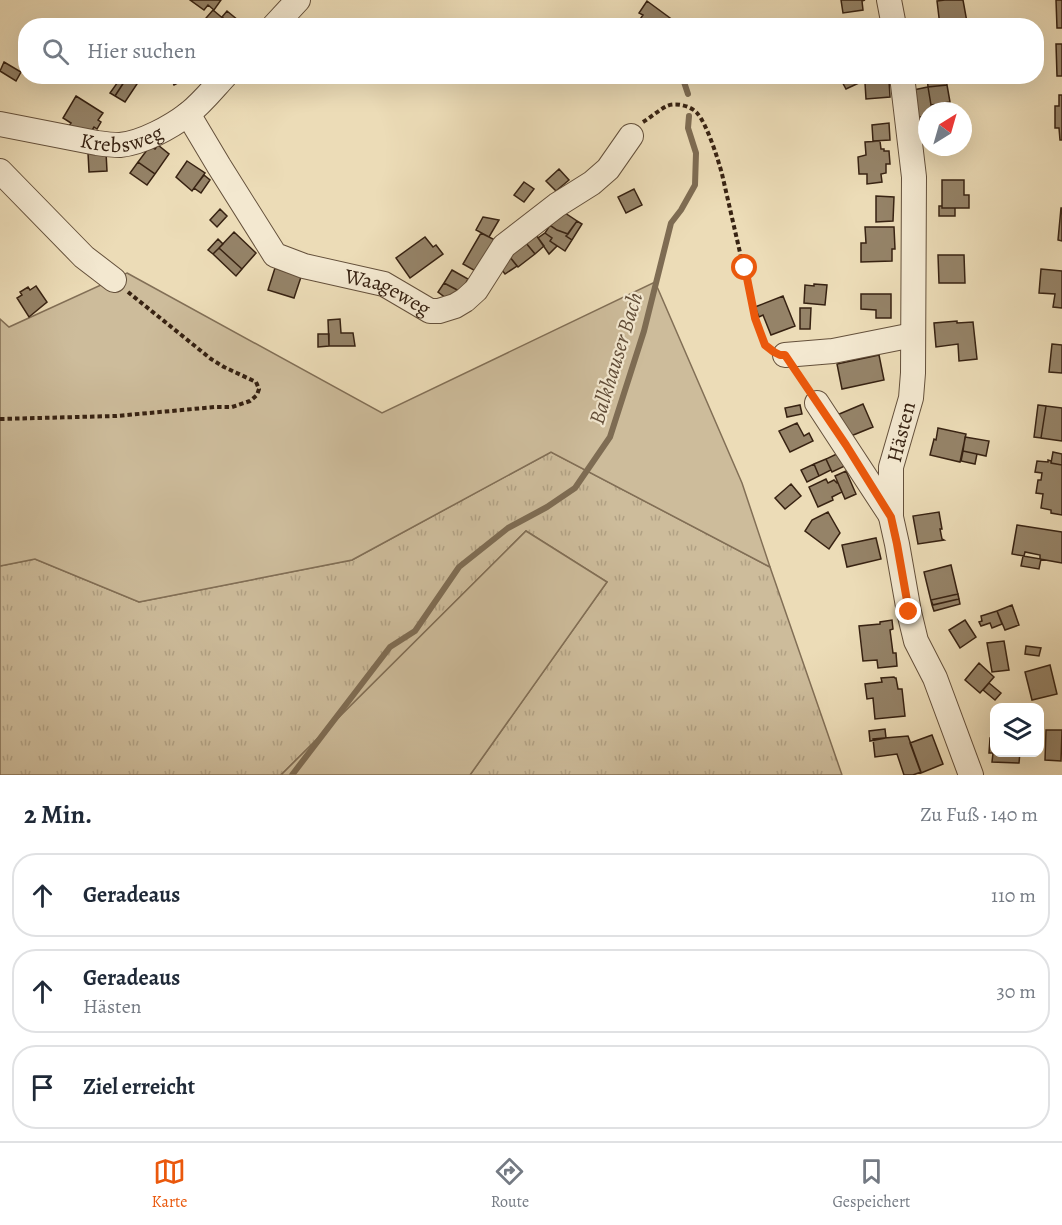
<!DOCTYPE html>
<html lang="de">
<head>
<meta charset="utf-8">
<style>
  body { margin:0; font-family:Alegreya,serif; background:#f6f6f7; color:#1f2937 }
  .controls { position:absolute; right:18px; bottom:18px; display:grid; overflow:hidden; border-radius:12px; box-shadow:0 6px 24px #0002 }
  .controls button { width:54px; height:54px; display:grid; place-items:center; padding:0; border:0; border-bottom:2px solid #e0e1e3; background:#fff; color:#1f2937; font:30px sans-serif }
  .compass { position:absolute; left:918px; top:102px; width:54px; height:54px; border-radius:50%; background:#fff; box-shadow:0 6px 24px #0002; rotate:37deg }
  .stop { position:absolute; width:18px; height:18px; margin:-14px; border:4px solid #ea580c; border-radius:50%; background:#fff }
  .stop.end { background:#ea580c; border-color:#fff; box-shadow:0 2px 6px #0008 }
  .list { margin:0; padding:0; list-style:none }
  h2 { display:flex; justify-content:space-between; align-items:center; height:78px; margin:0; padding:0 24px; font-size:26px }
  h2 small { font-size:20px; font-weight:400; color:#747a83 }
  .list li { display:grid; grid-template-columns:39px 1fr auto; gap:18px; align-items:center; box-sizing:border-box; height:84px; margin:0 12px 12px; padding:0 12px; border:2px solid #e0e1e3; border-radius:24px }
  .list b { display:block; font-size:22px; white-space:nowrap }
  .list p { margin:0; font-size:20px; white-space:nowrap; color:#747a83 }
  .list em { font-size:20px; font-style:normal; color:#747a83 }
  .icon { flex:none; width:33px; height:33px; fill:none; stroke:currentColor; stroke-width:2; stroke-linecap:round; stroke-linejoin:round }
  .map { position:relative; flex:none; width:1062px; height:775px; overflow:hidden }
  .search { position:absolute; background:#fff; box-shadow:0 6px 24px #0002; left:18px; right:18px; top:18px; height:66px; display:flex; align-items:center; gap:15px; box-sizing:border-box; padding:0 21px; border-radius:24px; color:#747a83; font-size:22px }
  .sheet { height:366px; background:#fff }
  nav { display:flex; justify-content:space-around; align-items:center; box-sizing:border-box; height:84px; border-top:2px solid #e0e1e3; background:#fff; font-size:16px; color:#747a83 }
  nav a { display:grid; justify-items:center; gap:3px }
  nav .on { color:#ea580c }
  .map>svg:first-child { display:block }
  .grass { fill:url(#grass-tufts); stroke:#826f56; stroke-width:1.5 }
  .park { fill:#cdbc9b; stroke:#826f56; stroke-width:1.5 }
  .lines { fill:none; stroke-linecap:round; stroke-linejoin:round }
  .stream { stroke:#7e6c53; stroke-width:6 }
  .building { fill:#958368; stroke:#372212; stroke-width:1.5 }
  .minor-casing { stroke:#64503b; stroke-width:26 }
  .path { stroke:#372212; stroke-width:4; stroke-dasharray:4.5 3; stroke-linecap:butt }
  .minor { stroke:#f3e8d0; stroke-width:24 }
  .route { stroke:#ea580c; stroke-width:8 }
  .labels { text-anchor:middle; stroke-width:4.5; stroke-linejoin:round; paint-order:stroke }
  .street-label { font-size:21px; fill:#372212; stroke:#f3e8d0 }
  .water-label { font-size:22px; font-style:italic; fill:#614d38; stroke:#f3e8d0 }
</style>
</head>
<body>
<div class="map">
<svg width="1062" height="775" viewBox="0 0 1062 775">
  <defs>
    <pattern id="grass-tufts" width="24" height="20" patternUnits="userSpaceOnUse" patternTransform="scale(1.5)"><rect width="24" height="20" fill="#cdbc9b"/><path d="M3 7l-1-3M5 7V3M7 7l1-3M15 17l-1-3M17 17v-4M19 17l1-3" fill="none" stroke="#b1a184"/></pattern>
  </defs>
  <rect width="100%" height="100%" fill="#ecdcb7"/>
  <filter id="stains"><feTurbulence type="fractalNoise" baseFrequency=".00333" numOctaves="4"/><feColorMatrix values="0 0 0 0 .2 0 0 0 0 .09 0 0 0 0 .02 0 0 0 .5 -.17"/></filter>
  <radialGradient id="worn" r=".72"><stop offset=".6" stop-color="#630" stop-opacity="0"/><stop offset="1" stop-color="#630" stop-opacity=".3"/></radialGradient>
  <path class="grass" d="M551 452 770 567 842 775H470L607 582 526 531 281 775H0V566L35 559 139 602 352 560Z"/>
  <path class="park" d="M127 273 382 413 655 282 742 483 770 567 551 452 352 560 139 602 35 559 0 566V319L9 327Z
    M526 531 607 582 470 775H281Z"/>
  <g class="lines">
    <path class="stream" d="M682 76 688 94
      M292 775 390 647 415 631 459 567 508 528 547 507 575 488 610 437 644 331 671 223 681 210 695 185 696 153 688 128 689 116"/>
  </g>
  <path class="building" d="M190 0H221L214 10 208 5 204 10Z
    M841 0H865L862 1 863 10 843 13Z
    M945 0H963L967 22 940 26 937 1Z
    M1056 0H1062V28H1057Z
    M647 1 674 21 671 26 636 25 643 15 639 13Z
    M213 10 232 26H193L196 22 200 25Z
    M227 11 239 21 236 26H232L222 17Z
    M1056 44H1062V76H1057Z
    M4 62 21 72 16 81 0 71Z
    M128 76H138L141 78 125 102 115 96Z
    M170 76H191L174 85Z
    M839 76H861L863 81 846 89Z
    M927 76H946L947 85 928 87Z
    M120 79 124 82 115 96 110 93Z
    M889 81 890 97 866 99 865 83Z
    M947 85 950 102 931 105 928 87Z
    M928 87 932 111H927V116L913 118 908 91Z
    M1059 95H1062V140H1060L1059 128H1055V106H1059Z
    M76 96 103 113 98 120 101 122 97 129 94 127 89 135 69 126 71 123 63 118Z
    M889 123 890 140 873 141 872 125Z
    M880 141 881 149H884V151H889L890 164H886V173L881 174 882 182 867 184V174H859L858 157 866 155 865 142Z
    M158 145 169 154 155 174 138 162 150 146 155 149Z
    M106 152 107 171 89 172 88 153Z
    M187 161 205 173 192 191 176 177Z
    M138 162 155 174 147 185 130 173Z
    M559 169 569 180 556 191 546 181Z
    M204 175 210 180 201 193 194 188Z
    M942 180H964V195H969V208H942Z
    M524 182 534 189 524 202 514 195Z
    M634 189 642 205 626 213 618 197Z
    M876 196 894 197 893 221 876 222Z
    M939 206H942V208H955V216H939Z
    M1061 208H1062V241L1058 240Z
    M220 209 227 216 217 227 210 220Z
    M559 209 577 221 568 234 557 230 548 224Z
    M483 217 499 220 489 237 476 230Z
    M577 221 582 224 572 240 566 236Z
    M550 225 557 230 568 234 566 236 572 240 565 251 550 241 552 238 545 233Z
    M865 227H894L895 249H892V261L861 262V243H866Z
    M531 228 544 246 535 254 521 237Z
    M234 232 256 253 242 269 219 248Z
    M481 233 497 241 479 273 463 264Z
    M545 233 552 238 550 241 557 246 549 254 538 238Z
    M425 237 433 247 436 245 443 254 410 278 396 258Z
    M521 237 535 254 518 267 505 251Z
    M218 239 223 244 213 254 208 250Z
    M219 248 242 269 236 276 213 254Z
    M505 251 517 266 505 274 498 265Z
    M938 255H964L965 283H939Z
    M275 268 301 277 294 298 268 290Z
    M1041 269 1062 271V308L1053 307 1055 294 1039 293Z
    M452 270 468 279 461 292 444 283Z
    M444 283 461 292 450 301 438 292Z
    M814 284 827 285 825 305 804 303 805 285 814 286Z
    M36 286 47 302 29 317 17 298 22 295 20 292 28 287 30 290Z
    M861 294H891V318H876V310L861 309Z
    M783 296 795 326 771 335 763 315 759 317 755 307Z
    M800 308H811L810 329H800Z
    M340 319 341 333H353L355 346H329L328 320Z
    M957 321V323L973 322 977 359 959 361 958 344 936 347 934 323Z
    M318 334H329V346L318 347Z
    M1052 344 1062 345V373L1049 372Z
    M879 355 884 380 842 389 837 364Z
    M863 404 873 427 846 438 837 415Z
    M800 405 802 414 787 417 785 408Z
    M1038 405 1046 406 1041 438 1034 437Z
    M1046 406 1062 408V441L1041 438Z
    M797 423 804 436 809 433 813 441 790 452 779 431Z
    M938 428 966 434 960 462 930 455 934 439 936 440Z
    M965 437 989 441 986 456 963 451Z
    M843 451 849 464 832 472 826 459Z
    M963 451 977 454 975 464 961 461Z
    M1053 452 1062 454V465L1051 463Z
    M826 459 831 470 819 476 814 464Z
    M1048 460 1051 461V463L1062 465V515L1051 513V510L1041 508 1043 494 1036 493 1038 480H1041L1042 473 1035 472 1037 461 1048 462Z
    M814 464 819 476 807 482 801 470Z
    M846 471 856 494 845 499 835 476Z
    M826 479 828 483 834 480 837 483H838L842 492 832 497 833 500 818 507 809 487Z
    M791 484 801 496 785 509 775 498Z
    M828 512 840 533 829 549 805 531 812 520Z
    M939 512 942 529H940L942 539 944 540 918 544 913 516Z
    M1017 525 1062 532V563L1040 559V555L1025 552 1024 556 1012 554Z
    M876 538 881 559 847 567 842 545Z
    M1023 556 1041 559 1039 569 1021 566Z
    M951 565 959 599 958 594 931 600 932 605 924 572Z
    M958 594 959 599 933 605 931 600Z
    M959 599 960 604 934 611 932 605Z
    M1012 605 1019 625 1005 630 997 611Z
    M997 611 1002 624 992 628 990 623 981 626 979 622 982 621 981 616Z
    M892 620 893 629 890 630 893 653H896L897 666 878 668 877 660 863 661 859 626 880 624V622Z
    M965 620 976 637 960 648 949 630Z
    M1004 641 1009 670 992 672 987 643Z
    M1026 646 1041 648 1039 656 1025 654Z
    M979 663 994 677 980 693 965 680Z
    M1050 665 1057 694 1032 700 1025 672Z
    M894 677 895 678H896L898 689H902L905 716 875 719 873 698 867 699 865 684 882 682 881 678Z
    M989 683 1001 693 995 700 983 690Z
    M885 729 886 738 870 741 869 731Z
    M994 729V752H1020L1019 763 992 762 993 753H989L990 738H994Z
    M1046 730H1062L1061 761 1045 760Z
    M932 735 943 764 921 773 910 743Z
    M908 736 921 772 913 775H904L897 754 875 757 873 739Z"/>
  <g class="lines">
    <defs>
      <g id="minor">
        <path d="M889 0 894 26"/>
        <path d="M274 26 298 0"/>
        <path d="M902 76 914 177 913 373 911 398 891 467V517L897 544 909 612 916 641 935 678 971 775"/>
        <path id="s1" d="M188 114 219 166 275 255 304 266 384 284 430 311H439L455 306 465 300 476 290 504 246 557 205 592 183 608 169 631 136"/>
        <path id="s2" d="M0 124 97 143C104 144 112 145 120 145 142 143 171 127 188 114 202 103 213 89 225 76"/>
        <path d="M0 171 84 257 114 280"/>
        <path d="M785 355 833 351 913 335"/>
        <path d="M817 403 891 516"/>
      </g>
    </defs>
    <use href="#minor" class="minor-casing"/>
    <path class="path" d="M643 122C651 117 659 110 667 106 676 102 691 106 697 113 707 124 718 159 722 174L755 318 765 345 767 348
      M798 374 807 388
      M0 419 116 416 215 407H232L250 401 257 395 259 389 256 382 224 367 211 359 128 292"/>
    <use href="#minor" class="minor"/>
  </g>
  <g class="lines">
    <path class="route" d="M745 268 755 318 765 345 774 352 780 355H785L846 445 891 517 897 544 909 612"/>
  </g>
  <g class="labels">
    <g class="street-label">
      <text dy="7" stroke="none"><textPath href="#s2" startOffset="124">Krebsweg</textPath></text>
      <text dy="7" stroke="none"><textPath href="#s1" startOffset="285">Waageweg</textPath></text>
      <text transform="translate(901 432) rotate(-76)" y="7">Hästen</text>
    </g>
    <g class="water-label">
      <text transform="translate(615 358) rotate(-73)" y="8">Balkhauser Bach</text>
    </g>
  </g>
  <rect width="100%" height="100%" filter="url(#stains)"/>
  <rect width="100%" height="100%" fill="url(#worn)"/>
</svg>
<div class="controls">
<button><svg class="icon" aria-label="layers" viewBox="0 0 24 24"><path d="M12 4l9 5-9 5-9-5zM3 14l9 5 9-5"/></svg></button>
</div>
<svg class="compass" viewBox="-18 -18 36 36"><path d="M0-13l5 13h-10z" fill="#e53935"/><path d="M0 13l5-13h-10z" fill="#747a83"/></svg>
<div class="stop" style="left:745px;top:268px"></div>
<div class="stop end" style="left:909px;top:612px"></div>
<div class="search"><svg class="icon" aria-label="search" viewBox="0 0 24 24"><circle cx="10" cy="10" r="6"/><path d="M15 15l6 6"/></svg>Hier suchen</div>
</div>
<section class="sheet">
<h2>2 Min.<small>Zu Fuß · 140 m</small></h2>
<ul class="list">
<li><svg class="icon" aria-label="ahead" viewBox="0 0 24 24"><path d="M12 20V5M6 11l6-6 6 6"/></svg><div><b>Geradeaus</b></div><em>110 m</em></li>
<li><svg class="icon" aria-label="ahead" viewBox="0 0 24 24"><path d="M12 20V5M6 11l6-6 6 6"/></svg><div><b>Geradeaus</b><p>Hästen</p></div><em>30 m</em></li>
<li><svg class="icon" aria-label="arrive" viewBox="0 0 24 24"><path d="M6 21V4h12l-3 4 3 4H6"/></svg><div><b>Ziel erreicht</b></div></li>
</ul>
</section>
<nav>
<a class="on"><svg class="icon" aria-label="map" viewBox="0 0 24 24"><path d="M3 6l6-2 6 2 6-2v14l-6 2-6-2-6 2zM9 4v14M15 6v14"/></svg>Karte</a>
<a><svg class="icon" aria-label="directions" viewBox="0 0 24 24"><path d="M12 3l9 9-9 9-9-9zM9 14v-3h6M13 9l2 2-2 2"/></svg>Route</a>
<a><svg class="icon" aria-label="saved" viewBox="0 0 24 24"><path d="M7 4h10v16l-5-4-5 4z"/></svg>Gespeichert</a>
</nav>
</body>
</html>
